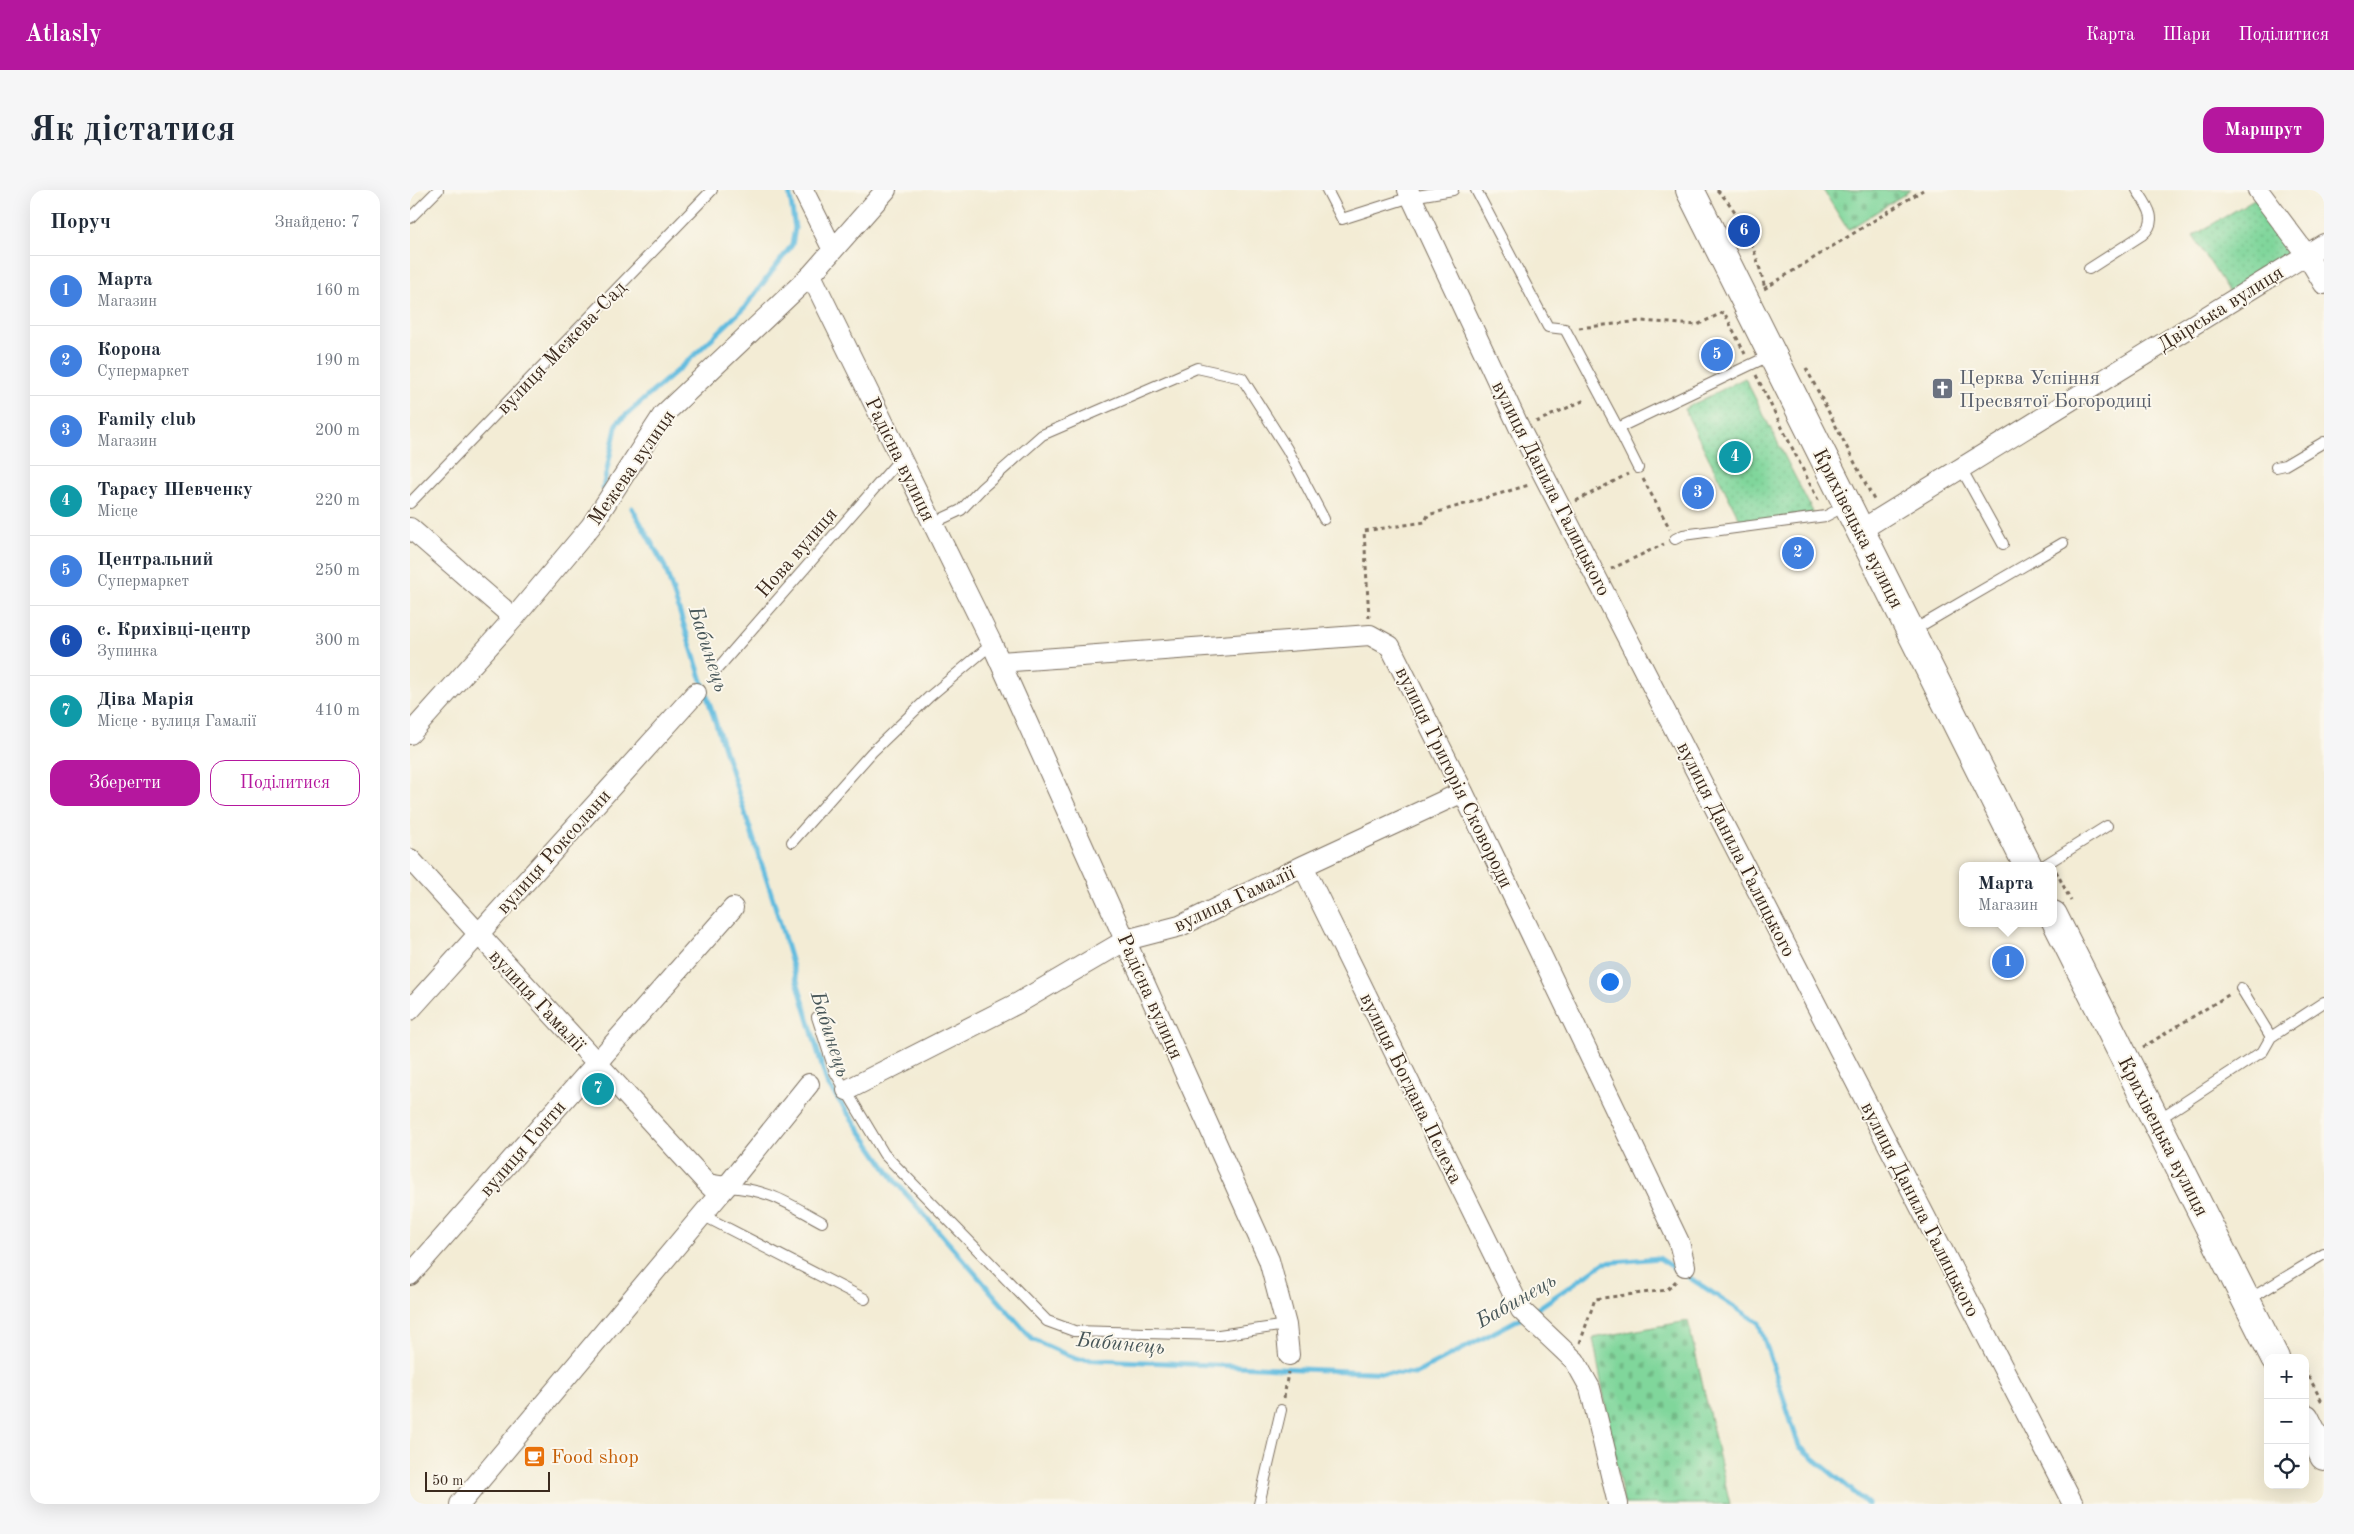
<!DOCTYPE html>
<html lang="uk">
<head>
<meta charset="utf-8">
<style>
  body { margin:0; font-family:"Old Standard TT",serif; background:#f6f6f7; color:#1f2937 }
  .controls { position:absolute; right:15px; bottom:15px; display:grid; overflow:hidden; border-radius:10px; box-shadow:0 5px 20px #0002 }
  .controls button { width:45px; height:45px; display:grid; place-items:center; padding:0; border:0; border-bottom:1px solid #e0e1e3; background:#fff; color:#1f2937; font:25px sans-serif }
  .scale { position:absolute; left:15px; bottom:12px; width:125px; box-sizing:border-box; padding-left:5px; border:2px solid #3b2a1e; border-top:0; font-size:14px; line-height:18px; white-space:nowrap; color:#3b2a1e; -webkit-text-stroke:4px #fbf7ec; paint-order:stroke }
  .you { position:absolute; left:1199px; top:791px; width:18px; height:18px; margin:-12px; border:4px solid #fff; border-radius:50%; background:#1a73e8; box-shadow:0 0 0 8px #1a73e833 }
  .badge { display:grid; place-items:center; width:32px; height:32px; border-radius:50%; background:#b5179e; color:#fff; font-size:16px; font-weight:700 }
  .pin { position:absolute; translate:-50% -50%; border:2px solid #fff; box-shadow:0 1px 5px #0006 }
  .popup { position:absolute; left:1549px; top:672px; width:98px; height:65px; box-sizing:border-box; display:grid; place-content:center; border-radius:10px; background:#fff; filter:drop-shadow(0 1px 4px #0005); font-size:16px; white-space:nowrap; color:#747a83 }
  .popup b { font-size:19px; color:#1f2937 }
  .popup::after { content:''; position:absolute; left:50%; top:100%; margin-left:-10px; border:10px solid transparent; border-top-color:#fff }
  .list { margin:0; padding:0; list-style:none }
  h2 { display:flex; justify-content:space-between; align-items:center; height:65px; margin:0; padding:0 20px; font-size:21px }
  h2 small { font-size:16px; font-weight:400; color:#747a83 }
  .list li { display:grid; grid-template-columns:32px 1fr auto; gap:15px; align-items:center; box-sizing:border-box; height:70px; padding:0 20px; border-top:1px solid #e0e1e3 }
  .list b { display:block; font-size:19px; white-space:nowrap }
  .list p { margin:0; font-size:16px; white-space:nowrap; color:#747a83 }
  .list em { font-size:16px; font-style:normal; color:#747a83 }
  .actions { display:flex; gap:10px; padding:15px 20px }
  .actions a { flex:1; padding:11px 0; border:1px solid #b5179e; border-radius:15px; text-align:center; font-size:18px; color:#b5179e }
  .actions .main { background:#b5179e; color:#fff }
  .icon { flex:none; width:28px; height:28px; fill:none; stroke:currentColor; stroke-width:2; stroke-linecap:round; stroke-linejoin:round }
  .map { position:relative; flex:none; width:1914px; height:1314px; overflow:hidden; border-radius:15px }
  header { display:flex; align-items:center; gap:30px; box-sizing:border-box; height:70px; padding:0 25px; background:#b5179e; color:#fff }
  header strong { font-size:24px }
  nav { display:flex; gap:28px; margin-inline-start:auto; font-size:18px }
  .intro { display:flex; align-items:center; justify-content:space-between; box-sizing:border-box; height:120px; padding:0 30px }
  h1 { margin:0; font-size:35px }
  .button { padding:12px 22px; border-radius:15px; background:#b5179e; color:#fff; font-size:18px; font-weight:700 }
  main { display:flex; gap:30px; padding:0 30px }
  aside { flex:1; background:#fff; border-radius:15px; box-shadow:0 5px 20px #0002 }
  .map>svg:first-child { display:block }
  .cemetery { fill:url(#cemetery-stones); stroke:#5e805c }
  .park { fill:url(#park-dots); stroke:#5e805c }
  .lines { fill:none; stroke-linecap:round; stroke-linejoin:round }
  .stream { stroke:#62bcdf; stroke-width:5 }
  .service-casing { stroke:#7b6e5e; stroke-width:12 }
  .minor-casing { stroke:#7b6e5e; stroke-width:22 }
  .primary-casing { stroke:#7b6e5e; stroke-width:30 }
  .path { stroke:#7b6e5e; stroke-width:3; stroke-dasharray:4 4; stroke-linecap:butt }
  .service { stroke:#fff; stroke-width:10 }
  .minor { stroke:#fff; stroke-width:20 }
  .primary { stroke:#fff; stroke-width:28 }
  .labels { text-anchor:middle; stroke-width:4; stroke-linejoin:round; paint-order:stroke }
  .street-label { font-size:20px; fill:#3b2a1e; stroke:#fbf7ec }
  .worship-label { font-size:20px; fill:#5b616d; stroke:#fbf7ec; text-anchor:start }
  .food-label { font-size:20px; fill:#c56008; stroke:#fbf7ec; text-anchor:start }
  .water-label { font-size:21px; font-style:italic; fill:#475658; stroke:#fbf7ec }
</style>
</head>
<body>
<header>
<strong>Atlasly</strong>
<nav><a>Карта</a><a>Шари</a><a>Поділитися</a></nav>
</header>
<div class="intro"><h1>Як дістатися</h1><a class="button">Маршрут</a></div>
<main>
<aside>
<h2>Поруч<small>Знайдено: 7</small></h2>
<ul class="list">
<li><span class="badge" style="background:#3f7fe0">1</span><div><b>Марта</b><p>Магазин</p></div><em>160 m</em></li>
<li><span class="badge" style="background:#3f7fe0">2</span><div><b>Корона</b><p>Супермаркет</p></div><em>190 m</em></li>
<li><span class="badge" style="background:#3f7fe0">3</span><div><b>Family club</b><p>Магазин</p></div><em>200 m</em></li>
<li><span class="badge" style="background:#0f9aa8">4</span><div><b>Тарасу Шевченку</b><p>Місце</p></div><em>220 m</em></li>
<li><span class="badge" style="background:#3f7fe0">5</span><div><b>Центральний</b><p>Супермаркет</p></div><em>250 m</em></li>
<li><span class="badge" style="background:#1a4fb4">6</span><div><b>с. Крихівці-центр</b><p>Зупинка</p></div><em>300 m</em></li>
<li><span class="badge" style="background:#0f9aa8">7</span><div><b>Діва Марія</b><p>Місце · вулиця Гамалії</p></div><em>410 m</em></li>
</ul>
<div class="actions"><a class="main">Зберегти</a><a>Поділитися</a></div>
</aside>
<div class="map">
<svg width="1914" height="1314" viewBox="0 0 1914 1314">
  <defs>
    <pattern id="cemetery-stones" width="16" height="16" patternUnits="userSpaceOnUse" patternTransform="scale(1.25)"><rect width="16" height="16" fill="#80d69b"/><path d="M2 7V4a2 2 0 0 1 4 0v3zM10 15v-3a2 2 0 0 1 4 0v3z" fill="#70b885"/></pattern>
    <pattern id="park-dots" width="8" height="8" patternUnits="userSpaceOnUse" patternTransform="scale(1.25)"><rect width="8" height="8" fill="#80d69b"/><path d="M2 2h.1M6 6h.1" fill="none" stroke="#70b885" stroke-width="1.8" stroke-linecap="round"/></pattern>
  </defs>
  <rect width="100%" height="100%" fill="#fbf7ec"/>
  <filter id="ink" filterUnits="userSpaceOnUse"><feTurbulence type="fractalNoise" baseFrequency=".02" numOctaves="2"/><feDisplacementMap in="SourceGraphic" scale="10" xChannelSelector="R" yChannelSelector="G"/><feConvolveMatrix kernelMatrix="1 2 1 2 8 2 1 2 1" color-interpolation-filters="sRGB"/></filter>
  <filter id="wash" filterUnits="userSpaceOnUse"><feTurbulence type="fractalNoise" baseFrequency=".0096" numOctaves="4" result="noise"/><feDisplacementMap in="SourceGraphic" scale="20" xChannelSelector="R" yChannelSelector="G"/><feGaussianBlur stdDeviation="1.12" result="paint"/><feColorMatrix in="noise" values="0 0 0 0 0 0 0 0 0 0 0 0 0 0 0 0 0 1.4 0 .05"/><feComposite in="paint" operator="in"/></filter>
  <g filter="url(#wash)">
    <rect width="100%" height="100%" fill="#f3ecd5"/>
    <path class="cemetery" d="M1413 0H1501L1438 40Z
      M1278 1131 1320 1314H1214L1183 1148Z"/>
    <path class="park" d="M1849 6 1891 63 1822 107 1783 46Z
      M1335 188 1404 324 1332 334 1274 219Z"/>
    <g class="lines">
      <path class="stream" d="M193 298 207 233 278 171 335 117 382 55 385 38 379 0
        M222 318 255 377 363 709 417 893 485 991 622 1149 666 1169 1005 1184 1113 1127
        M1121 1123 1194 1073 1249 1068 1349 1133 1389 1256 1458 1314"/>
    </g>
  </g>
  <g filter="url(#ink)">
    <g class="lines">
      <defs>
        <path id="service" d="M917 0 932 29 1001 7 1043 0
          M1066 0 1138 137 1155 139 1208 238
          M0 28 28 0
          M1679 79 1732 45C1750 31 1737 15 1727 0
          M1866 277 1875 275 1914 252
          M1228 278 1208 238 1361 165
          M1551 278 1593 354
          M0 313 302 0
          M523 333 551 320 572 298 632 245 787 178 832 188 877 259 914 329
          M1265 349 1273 345 1416 326 1437 315
          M1502 441 1653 353
          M308 478 491 268
          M382 652 462 562 519 507 582 454
          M1633 676 1697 636
          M1831 798 1861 847 1914 812
          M407 827 425 882 474 964 637 1131 664 1141 809 1145 876 1135
          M1746 931 1853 861 1861 847
          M316 997C358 999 376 1012 412 1032
          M294 1026 455 1109
          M1838 1110 1914 1064
          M849 1314 871 1220"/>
        <path id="minor" d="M393 0 423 60
          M998 0 1110 239 1663 1314
          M1848 0 1896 64 1914 94
          M401 85 582 454 859 1070 876 1135 879 1165
          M0 338 104 428
          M1451 340 1914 54
          M590 472 960 445 980 456 1053 602 1269 1052 1275 1076
          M0 544 104 428 181 336 253 225 401 85 476 0
          M0 669 298 994 309 1005 316 997 298 994
          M893 676 1111 1120 1165 1171 1180 1198 1208 1314
          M0 820 286 503
          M437 900 610 812 716 750 770 736 893 676 1053 602
          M316 997 399 894
          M0 1085 323 718
          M50 1314 309 1005"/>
        <path id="primary" d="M1280 0 1618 676
          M1643 725 1865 1168
          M1895 1228 1914 1266"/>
      </defs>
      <use href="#service" class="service-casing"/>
      <use href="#minor" class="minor-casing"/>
      <use href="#primary" class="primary-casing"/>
      <path class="path" d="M1307 0C1334 26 1347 64 1355 99
        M1354 99 1513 0
        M1169 138 1231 131 1287 135 1314 122 1335 164
        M1396 178 1465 312
        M1346 185 1410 314
        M1126 232 1177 209
        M1233 289 1260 339
        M1166 311 1218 284
        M1201 379 1254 354
        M959 428 954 341 1015 332 1018 325 1119 295
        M1646 681 1661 711
        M1733 857 1820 804
        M1170 1153 1185 1109 1257 1100 1266 1091
        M1895 1179 1913 1214
        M874 1208 878 1182"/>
      <use href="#service" class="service"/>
      <use href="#minor" class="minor"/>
      <use href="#primary" class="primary"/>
    </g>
  </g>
  <defs>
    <symbol id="church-square" viewBox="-11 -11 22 22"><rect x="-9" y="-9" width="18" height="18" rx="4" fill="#6b7280" stroke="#fbf7ec"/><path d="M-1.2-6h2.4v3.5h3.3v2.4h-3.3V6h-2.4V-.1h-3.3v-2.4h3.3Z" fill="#fff"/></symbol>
    <symbol id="cafe-square" viewBox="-11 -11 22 22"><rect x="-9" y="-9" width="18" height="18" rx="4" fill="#e8710a" stroke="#fbf7ec"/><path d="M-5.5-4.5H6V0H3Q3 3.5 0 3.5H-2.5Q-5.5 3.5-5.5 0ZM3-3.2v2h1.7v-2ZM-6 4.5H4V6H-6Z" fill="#fff"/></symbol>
  </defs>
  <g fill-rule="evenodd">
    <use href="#church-square" x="1520" y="186" width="25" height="25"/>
    <use href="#cafe-square" x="112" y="1254" width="25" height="25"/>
  </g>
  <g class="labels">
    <g class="street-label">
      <text transform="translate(1810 118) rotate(-32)" y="7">Двірська вулиця</text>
      <text transform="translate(151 157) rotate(-46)" y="7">вулиця Межева-Сад</text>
      <text transform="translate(491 269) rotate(64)" y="7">Радісна вулиця</text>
      <text transform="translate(221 277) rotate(-55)" y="7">Межева вулиця</text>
      <text transform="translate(1142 298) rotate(63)" y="7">вулиця Данила Галицького</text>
      <text transform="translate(1449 338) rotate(63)" y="7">Крихівецька вулиця</text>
      <text transform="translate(386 362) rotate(-49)" y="7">Нова вулиця</text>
      <text transform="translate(1045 587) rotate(64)" y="7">вулиця Григорія Сковороди</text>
      <text transform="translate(1327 659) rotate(63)" y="7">вулиця Данила Галицького</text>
      <text transform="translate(143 661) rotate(-48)" y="7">вулиця Роксолани</text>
      <text transform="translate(824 708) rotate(-25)" y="7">вулиця Гамалії</text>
      <text transform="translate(741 806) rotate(66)" y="7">Радісна вулиця</text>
      <text transform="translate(128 810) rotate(47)" y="7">вулиця Гамалії</text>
      <text transform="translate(1002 898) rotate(64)" y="7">вулиця Богдана Пелеха</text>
      <text transform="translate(1754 946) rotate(63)" y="7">Крихівецька вулиця</text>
      <text transform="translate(112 958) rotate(-49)" y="7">вулиця Гонти</text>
      <text transform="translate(1511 1019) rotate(63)" y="7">вулиця Данила Галицького</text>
    </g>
    <g class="worship-label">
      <text x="1549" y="194">Церква Успіння<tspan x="1549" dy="23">Пресвятої Богородиці</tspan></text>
    </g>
    <g class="food-label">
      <text x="141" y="1273">Food shop</text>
    </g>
    <g class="water-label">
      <text transform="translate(299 459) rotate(72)" y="7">Бабинець</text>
      <text transform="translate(421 844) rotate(72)" y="7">Бабинець</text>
      <text transform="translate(1106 1110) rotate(-30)" y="7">Бабинець</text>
      <text transform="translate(711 1153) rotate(5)" y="7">Бабинець</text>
    </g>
  </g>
</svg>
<div class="controls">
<button>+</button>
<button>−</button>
<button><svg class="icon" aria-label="locate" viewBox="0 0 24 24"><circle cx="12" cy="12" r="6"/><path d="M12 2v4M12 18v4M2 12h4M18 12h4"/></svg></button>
</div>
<div class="scale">50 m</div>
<div class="you"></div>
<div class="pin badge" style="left:1598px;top:772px;background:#3f7fe0">1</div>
<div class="popup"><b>Марта</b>Магазин</div>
<div class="pin badge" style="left:1388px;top:363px;background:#3f7fe0">2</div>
<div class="pin badge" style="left:1288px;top:303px;background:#3f7fe0">3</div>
<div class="pin badge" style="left:1325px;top:267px;background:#0f9aa8">4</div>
<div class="pin badge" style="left:1307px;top:165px;background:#3f7fe0">5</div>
<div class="pin badge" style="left:1334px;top:41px;background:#1a4fb4">6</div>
<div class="pin badge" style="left:188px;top:899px;background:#0f9aa8">7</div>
</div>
</main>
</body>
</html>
